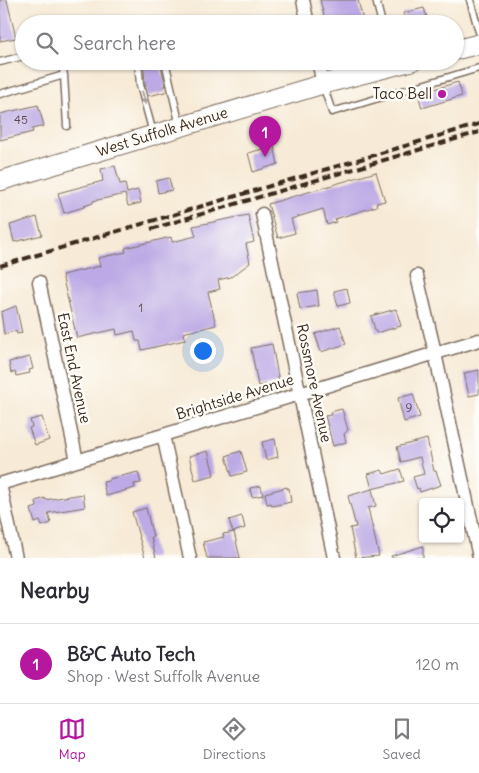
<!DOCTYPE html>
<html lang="en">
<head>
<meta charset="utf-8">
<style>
  body { margin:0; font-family:Delius,sans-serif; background:#f7f7f7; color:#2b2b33 }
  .controls { position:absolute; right:15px; bottom:15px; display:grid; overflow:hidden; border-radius:5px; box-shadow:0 1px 4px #0004 }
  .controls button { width:45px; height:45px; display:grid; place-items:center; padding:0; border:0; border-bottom:1px solid #e1e1e2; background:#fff; color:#2b2b33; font:25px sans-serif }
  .you { position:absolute; left:202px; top:350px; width:18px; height:18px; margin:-12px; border:4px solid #fff; border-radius:50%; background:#1a73e8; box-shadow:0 0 0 8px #1a73e833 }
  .badge { display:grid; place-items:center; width:32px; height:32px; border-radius:50%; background:#b5179e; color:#fff; font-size:16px; font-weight:700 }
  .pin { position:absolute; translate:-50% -41px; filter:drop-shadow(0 1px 2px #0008) }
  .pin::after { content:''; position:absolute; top:26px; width:18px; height:15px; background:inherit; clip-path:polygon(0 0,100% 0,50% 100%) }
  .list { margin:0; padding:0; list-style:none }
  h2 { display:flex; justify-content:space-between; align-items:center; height:65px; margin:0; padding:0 20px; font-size:21px }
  h2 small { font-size:16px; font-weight:400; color:#7c7c81 }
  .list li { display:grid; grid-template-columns:32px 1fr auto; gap:15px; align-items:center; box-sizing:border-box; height:80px; padding:0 20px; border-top:1px solid #e1e1e2 }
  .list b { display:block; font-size:19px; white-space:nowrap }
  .list p { margin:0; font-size:16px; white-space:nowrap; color:#7c7c81 }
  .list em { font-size:16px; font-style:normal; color:#7c7c81 }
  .icon { flex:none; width:28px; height:28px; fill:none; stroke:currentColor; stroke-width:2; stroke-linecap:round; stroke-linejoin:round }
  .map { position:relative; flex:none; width:479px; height:558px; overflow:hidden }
  .search { position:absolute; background:#fff; box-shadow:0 1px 4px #0004; left:15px; right:15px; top:15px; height:55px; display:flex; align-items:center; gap:12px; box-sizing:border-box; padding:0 18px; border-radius:28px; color:#7c7c81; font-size:19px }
  .sheet { height:145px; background:#fff }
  nav { display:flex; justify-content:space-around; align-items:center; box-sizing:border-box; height:70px; border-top:1px solid #e1e1e2; background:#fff; font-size:14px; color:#7c7c81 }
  nav a { display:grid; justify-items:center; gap:2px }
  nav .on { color:#b5179e }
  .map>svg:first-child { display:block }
  .building { fill:#bca9e5 }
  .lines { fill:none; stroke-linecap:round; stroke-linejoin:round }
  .lane-casing { stroke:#7d6d5e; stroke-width:9 }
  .street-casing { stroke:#7d6d5e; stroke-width:15 }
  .secondary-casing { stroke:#7d6d5e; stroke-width:21 }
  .lane { stroke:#fff; stroke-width:6 }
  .street { stroke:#fff; stroke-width:12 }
  .secondary { stroke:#fff; stroke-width:19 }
  .rail { stroke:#3b2a1e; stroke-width:4; stroke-dasharray:8 4; stroke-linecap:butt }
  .oneway { fill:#a79f9a }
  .poi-dot { fill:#b5179e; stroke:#fdfcf7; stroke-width:2 }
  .labels { text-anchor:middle; stroke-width:5; stroke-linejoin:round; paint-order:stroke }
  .number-label { font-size:12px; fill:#5b4a50 }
  .poi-label { font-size:15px; fill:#3b2a1e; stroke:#fdfcf7; text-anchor:end }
  .street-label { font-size:15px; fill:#3b2a1e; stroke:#fdfcf7 }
</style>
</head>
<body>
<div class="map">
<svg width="479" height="558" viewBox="0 0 479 558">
  <rect width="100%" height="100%" fill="#fdfcf7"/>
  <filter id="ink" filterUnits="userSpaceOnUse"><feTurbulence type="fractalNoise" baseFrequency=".02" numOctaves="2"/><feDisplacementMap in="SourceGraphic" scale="10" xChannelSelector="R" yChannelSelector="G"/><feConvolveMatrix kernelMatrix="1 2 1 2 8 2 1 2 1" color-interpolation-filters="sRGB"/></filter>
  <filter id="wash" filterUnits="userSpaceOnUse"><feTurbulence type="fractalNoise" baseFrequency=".0096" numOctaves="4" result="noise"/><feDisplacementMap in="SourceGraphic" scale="20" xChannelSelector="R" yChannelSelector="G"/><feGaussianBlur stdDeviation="1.12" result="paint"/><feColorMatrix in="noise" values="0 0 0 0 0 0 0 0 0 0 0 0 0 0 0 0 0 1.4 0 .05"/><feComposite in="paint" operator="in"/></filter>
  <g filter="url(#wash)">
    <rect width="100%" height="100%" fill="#f7ead6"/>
    <g id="blocks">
      <path class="building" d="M0 0H7L16 38 0 41Z
        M320 0H358L364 24H326Z
        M424 8 429 24H406L403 13Z
        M160 63 166 86H164L165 92 148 96 145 84 144 67Z
        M458 82 462 96 422 108 418 94Z
        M38 105 44 126 32 129 33 132 0 140V114Z
        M274 146 278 164 253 172 248 153Z
        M115 166 120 184 125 183 127 193 138 190 141 203 128 206 125 194 93 201V203L84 206V207L64 213 58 193 103 181 101 169Z
        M376 172 385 201 376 203 377 206 335 219 336 222 327 225 323 209 291 219 295 233 278 238 268 204Z
        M169 178 172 190 158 193 156 181Z
        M248 215 254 242 246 244 250 263 231 277 218 280 220 289 208 292 216 325 183 333 185 340 142 350 140 341H136L134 331 117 335 116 329 77 338 62 275 100 266 98 258 126 252 125 248 171 237 172 242 196 236 193 226Z
        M37 217 42 235 14 242 10 225Z
        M347 288 350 303 338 306 334 291Z
        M317 290 319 306 300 309 297 293Z
        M16 306 22 333 17 334 16 331 4 334 1 312Z
        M396 309 401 326 376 333 371 316Z
        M340 326 346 344 321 352 315 334Z
        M272 344 279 382 258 386 251 348Z
        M30 357 33 369 29 370 30 373 16 376 15 372 11 373 9 362Z
        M479 370V394L469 396 464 373Z
        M413 394 420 417 404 422 398 398Z
        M342 409 348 430 344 434 346 442 333 446 325 416 331 415 330 412Z
        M42 417 49 440 35 445 29 428 32 427 30 420Z
        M275 439 278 457 266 460 262 442Z
        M427 439 434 471H436L441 485 420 492 419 488 417 489 413 477 424 474 420 457 401 462 397 447Z
        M208 451 214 475 195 480 189 456Z
        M241 451 247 472 232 476 226 456Z
        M400 469 404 481 372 489 368 474 382 470 384 474Z
        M138 472 141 483 134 484 135 488 106 496 103 482 109 481V479Z
        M261 486 263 495 252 497 250 488Z
        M287 487V489L289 488 291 502 272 506 271 503 267 504 265 493Z
        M372 489 376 506 368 508 379 556 356 558 350 528 356 527 348 496Z
        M83 494 85 507 48 513 51 523 42 526 40 521 35 523 31 509 37 507 36 501 45 498V500Z
        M146 508 153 537H151L156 558H145L132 512Z
        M242 516 245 528 233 532 229 520Z
        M234 532 240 558H207L203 542 224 537 223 534Z
        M423 546V558H392L391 556Z"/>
    </g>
  </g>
  <g filter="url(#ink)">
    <use href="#blocks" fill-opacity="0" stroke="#7d6d5e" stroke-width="1"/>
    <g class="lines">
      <defs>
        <path id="lane" d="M376 0 382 24
          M470 0 479 32
          M61 61 64 75 67 126
          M138 61 140 85 153 133
          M165 61 180 126
          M0 62 24 56
          M323 85 332 112 479 68
          M0 94 64 75"/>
        <path id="street" d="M303 0 308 24
          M318 61 323 84
          M262 214 334 558
          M417 276 433 344 479 557
          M39 282 77 461
          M163 435 190 558
          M16 558 0 484 479 340"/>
        <path id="secondary" d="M455 50 479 44
          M0 181 323 84 412 61"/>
      </defs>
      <use href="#lane" class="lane-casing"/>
      <use href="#street" class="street-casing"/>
      <use href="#secondary" class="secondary-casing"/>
      <use href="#lane" class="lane"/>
      <use href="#street" class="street"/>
      <use href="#secondary" class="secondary"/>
      <path class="rail" d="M151 229 479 132
        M0 266 479 124"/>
    </g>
    <defs><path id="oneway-solid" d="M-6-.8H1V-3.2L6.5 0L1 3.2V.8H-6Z" transform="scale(1.25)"/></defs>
    <use class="oneway" href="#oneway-solid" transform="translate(144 98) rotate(74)"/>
  </g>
  <circle class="poi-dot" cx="442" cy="94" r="5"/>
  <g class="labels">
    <g class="number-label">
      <text x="21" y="124">45</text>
      <text x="141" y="312">1</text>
      <text x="409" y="412">9</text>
    </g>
    <g class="poi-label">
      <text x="432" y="99">Taco Bell</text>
    </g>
    <g class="street-label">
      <text transform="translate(162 132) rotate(-17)" y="5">West Suffolk Avenue</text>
      <text transform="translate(74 368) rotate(78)" y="5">East End Avenue</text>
      <text transform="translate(314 383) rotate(78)" y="5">Rossmore Avenue</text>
      <text transform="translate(235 397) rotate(-17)" y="5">Brightside Avenue</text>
    </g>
  </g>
</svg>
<div class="controls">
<button><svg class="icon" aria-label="locate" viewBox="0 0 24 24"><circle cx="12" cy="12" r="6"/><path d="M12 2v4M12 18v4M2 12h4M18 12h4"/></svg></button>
</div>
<div class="you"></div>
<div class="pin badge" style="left:265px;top:157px">1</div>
<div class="search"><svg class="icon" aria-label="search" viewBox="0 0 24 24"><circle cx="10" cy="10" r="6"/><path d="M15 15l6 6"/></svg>Search here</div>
</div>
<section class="sheet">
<h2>Nearby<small></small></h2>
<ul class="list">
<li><span class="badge">1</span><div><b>B&amp;C Auto Tech</b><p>Shop · West Suffolk Avenue</p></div><em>120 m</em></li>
</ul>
</section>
<nav>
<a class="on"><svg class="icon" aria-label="map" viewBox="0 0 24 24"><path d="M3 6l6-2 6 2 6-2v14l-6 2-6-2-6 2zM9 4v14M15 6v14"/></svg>Map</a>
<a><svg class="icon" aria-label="directions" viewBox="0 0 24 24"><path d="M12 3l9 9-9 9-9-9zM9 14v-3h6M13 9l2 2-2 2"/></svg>Directions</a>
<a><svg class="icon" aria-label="saved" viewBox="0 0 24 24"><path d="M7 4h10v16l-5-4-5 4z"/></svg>Saved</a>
</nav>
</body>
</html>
